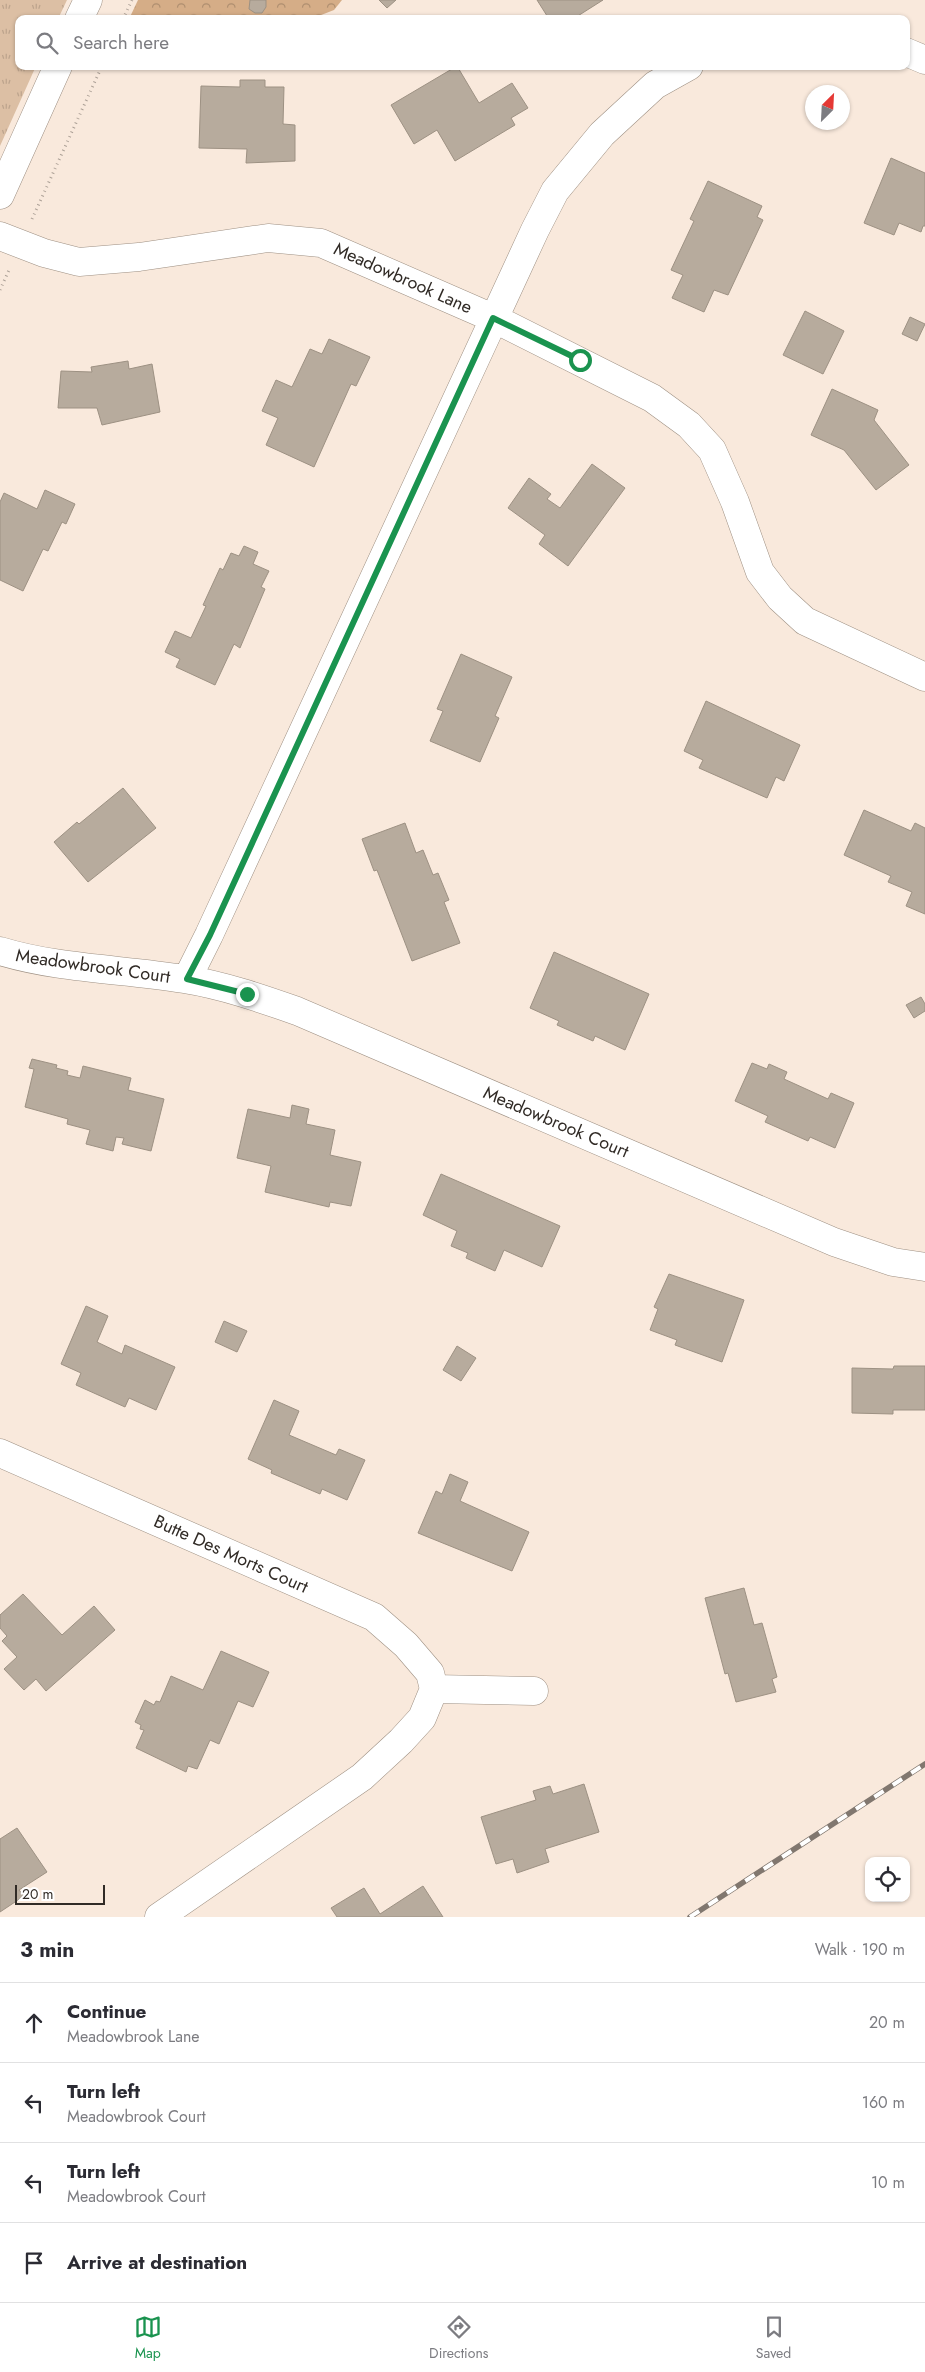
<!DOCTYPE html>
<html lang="en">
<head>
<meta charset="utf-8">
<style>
  body { margin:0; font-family:Jost,sans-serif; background:#f7f7f7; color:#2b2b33 }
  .controls { position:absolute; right:15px; bottom:15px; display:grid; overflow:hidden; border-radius:10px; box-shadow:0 1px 4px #0004 }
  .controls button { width:45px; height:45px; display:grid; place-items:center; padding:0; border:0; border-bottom:1px solid #e1e1e2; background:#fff; color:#2b2b33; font:25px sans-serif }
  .compass { position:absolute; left:805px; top:85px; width:45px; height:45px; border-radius:50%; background:#fff; box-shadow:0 1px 4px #0004; rotate:24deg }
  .scale { position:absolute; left:15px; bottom:12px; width:90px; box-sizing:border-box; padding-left:5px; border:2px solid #312b26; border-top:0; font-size:14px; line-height:18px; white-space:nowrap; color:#312b26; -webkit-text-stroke:4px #fff; paint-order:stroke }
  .stop { position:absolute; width:15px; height:15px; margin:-11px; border:4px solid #1a934f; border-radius:50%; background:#fff }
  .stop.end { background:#1a934f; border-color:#fff; box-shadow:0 1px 5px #0008 }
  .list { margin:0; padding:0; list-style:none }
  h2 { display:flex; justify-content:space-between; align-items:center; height:65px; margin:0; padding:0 20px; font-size:21px }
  h2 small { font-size:16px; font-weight:400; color:#7c7c81 }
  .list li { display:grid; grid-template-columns:32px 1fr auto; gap:15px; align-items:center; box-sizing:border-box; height:80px; padding:0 20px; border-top:1px solid #e1e1e2 }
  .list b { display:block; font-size:19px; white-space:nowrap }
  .list p { margin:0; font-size:16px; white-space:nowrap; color:#7c7c81 }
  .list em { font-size:16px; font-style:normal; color:#7c7c81 }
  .icon { flex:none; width:28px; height:28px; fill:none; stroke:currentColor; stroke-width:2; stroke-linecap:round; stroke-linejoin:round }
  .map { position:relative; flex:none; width:925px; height:1917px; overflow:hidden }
  .search { position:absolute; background:#fff; box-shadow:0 1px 4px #0004; left:15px; right:15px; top:15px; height:55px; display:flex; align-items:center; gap:12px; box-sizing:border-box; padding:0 18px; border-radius:10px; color:#7c7c81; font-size:19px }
  .sheet { height:385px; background:#fff }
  nav { display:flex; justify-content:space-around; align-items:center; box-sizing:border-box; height:70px; border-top:1px solid #e1e1e2; background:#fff; font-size:14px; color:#7c7c81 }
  nav a { display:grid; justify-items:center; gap:2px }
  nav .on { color:#1a934f }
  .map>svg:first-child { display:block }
  .grass { fill:url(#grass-tufts) }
  .forest { fill:url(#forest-crowns) }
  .building { fill:#b7ab9d; stroke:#9d9183 }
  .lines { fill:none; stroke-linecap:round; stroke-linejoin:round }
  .minor-casing { stroke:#9e9083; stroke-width:29 }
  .secondary-casing { stroke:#9e9083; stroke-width:29 }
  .path { stroke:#aea298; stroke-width:3; stroke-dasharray:1 4; stroke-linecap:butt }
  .minor { stroke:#fff; stroke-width:28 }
  .secondary { stroke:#fff; stroke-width:28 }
  .rail-casing { stroke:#81776f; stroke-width:5.5 }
  .rail { stroke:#fff; stroke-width:4; stroke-dasharray:11; stroke-linecap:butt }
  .route { stroke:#1a934f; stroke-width:6 }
  .labels { text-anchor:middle; stroke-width:4; stroke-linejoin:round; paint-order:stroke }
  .street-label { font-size:18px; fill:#312b26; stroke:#fff }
</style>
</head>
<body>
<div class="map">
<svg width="925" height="1917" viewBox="0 0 925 1917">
  <defs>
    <pattern id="grass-tufts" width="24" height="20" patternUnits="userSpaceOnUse" patternTransform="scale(1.25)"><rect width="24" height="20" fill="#dcbfa4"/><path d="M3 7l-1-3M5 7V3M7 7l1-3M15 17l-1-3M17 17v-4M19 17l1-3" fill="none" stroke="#bda48d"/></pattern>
    <pattern id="forest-crowns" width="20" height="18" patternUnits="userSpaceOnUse" patternTransform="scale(1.25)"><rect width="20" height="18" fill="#d5ad87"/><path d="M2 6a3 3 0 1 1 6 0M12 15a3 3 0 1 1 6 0" fill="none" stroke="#ad8d6e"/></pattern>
  </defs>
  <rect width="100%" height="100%" fill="#f9e9dc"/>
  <path class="grass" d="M0 0H67L58 19H19V66H36L0 146Z"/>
  <path class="forest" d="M138 0H342L334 10 311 19H129Z"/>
  <path class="building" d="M250 0H266V7L262 13H255L249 9Z
    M379 0H396L387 8Z
    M537 0H603L573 19H549Z
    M457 66 479 103 512 83 528 108 511 118 515 125 455 161 437 130 414 144 391 105Z
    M240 80H265V87H284L283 124 295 125V161L246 163 247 149 199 148 201 86 240 87Z
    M891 158 925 173V226H923L921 232 899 223 894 235 864 223Z
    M708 181 762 206 757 217 763 220 728 295 714 290 704 312 672 298 683 275 671 270 694 221 690 219Z
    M805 311 844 331 823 374 783 355Z
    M910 317 925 324 917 341 902 334Z
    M329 339 370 357 356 386 351 384 314 467 266 445 278 418 262 411 276 380 292 387 310 349 322 354Z
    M128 361 129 369 152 364 160 412 102 425 97 408H58L61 371 92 372 91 367Z
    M832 389 878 410 874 420 909 465 876 490 844 450 811 435Z
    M592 464 625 488 568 566 539 544 545 535 508 508 529 478 551 494 547 499 560 508Z
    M45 490 75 504 66 524 62 522 48 551 43 549 23 591 0 580V502L4 493 37 509Z
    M244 546 258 552 253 564 269 571 261 587 265 589 240 648 234 644 215 685 176 667 180 659 165 652 175 631 191 638 206 606 203 605 220 568 223 570 231 553 239 556Z
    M461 654 512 677 495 716 499 718 480 762 430 741 443 711 437 709Z
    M706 701 800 745 784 781 776 777 767 798 699 768 703 760 684 751Z
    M123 788 156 828 88 882 54 842 77 822 79 824Z
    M864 810 911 831 915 823 925 828V914L906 906 912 892 888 882 891 876 844 855Z
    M405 823 416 853 423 850 433 875 438 873 449 900 444 902 460 943 412 961 377 870 374 871 362 839Z
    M554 952 649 994 625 1050 595 1036 593 1041 557 1025 559 1021 530 1008Z
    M921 997 925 1004V1011L914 1018 906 1005Z
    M32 1059 57 1065 56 1068 68 1071 67 1075 80 1078 83 1066 131 1078 128 1090 164 1099 151 1151 122 1144 124 1138 116 1137 113 1151 86 1144 90 1130 67 1124 68 1119 25 1107 34 1069 29 1068Z
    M752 1063 767 1069 769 1064 787 1072 784 1079 828 1099 831 1093 854 1103 835 1148 810 1137 808 1141 765 1122 768 1116 735 1101Z
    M292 1105 309 1109 306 1124 335 1130 330 1155 361 1162 351 1206 330 1202 329 1207 265 1192 271 1166 237 1158 248 1109 290 1118Z
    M441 1174 560 1226 542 1267 504 1250 495 1271 466 1258 468 1253 451 1246 457 1231 423 1215Z
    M669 1274 744 1300 722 1362 675 1345 677 1340 650 1330 658 1309 654 1307Z
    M86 1306 108 1316 97 1342 122 1354 125 1345 175 1367 156 1410 129 1398 125 1407 76 1385 81 1373 61 1364Z
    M224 1321 247 1331 237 1352 215 1342Z
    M457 1346 476 1358 461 1381 443 1370Z
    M894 1366H925V1410H893V1414L852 1413V1368L893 1369Z
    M274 1400 299 1411 289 1435 336 1455 339 1449 365 1460 347 1500 322 1489 320 1494 271 1473 272 1470 248 1459Z
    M450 1474 468 1482 460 1501 529 1532 512 1571 418 1533 436 1491 442 1494Z
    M744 1588 754 1625 762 1623 777 1677 772 1679 776 1692 736 1702 728 1673 725 1674 705 1598Z
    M23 1594 62 1635 94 1606 115 1630 46 1691 36 1679 24 1690 4 1669 17 1657 2 1641 7 1636 0 1628V1615Z
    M221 1651 269 1672 253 1707 238 1701 219 1744 210 1740 197 1769 188 1766 186 1772 136 1748 144 1730 140 1729 141 1725 135 1722 145 1700 154 1705 156 1701 160 1702 171 1676 203 1690Z
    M584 1784 599 1832 545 1849 549 1862 517 1873 513 1859 496 1864 481 1817 536 1800 533 1791 550 1786 553 1794Z
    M17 1828 47 1872 19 1890 24 1896 0 1912V1839Z
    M423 1886 443 1917H337L331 1908 364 1888 380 1914Z"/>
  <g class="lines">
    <defs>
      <path id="minor" d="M906 52 925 60
        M0 236 44 253 79 262 139 257 268 238 321 243 493 318 652 398 689 425 712 450 735 502 760 572 780 598 805 621 925 677
        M0 951C59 969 123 969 184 979 222 985 260 998 297 1011L834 1242 893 1262 925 1267
        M187 979 209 935 535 230 555 191 602 134 655 85 689 66
        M0 1453 374 1617 406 1645 430 1673 434 1689 422 1718 401 1741 362 1777 159 1917
        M434 1689 534 1691"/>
      <path id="secondary" d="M79 19 88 0
        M0 195 58 66"/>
    </defs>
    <use href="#minor" class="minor-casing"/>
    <use href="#secondary" class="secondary-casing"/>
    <path class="path" d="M123 19 132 0
      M32 219 102 66
      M0 290 9 270"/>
    <use href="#minor" class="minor"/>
    <use href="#secondary" class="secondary"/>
    <defs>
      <path id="rail" d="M690 1917 925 1764"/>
    </defs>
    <use href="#rail" class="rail-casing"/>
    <use href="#rail" class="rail"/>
  </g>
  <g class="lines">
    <path class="route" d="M247 994 187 979 210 935 493 318 580 360"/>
  </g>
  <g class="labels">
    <g class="street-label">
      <text transform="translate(403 278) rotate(24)" y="6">Meadowbrook Lane</text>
      <text transform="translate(93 966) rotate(8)" y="6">Meadowbrook Court</text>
      <text transform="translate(556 1122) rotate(23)" y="6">Meadowbrook Court</text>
      <text transform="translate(231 1554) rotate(24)" y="6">Butte Des Morts Court</text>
    </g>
  </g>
</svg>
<div class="controls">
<button><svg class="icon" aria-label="locate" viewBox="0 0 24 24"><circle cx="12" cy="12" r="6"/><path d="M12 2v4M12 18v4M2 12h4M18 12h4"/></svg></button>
</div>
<svg class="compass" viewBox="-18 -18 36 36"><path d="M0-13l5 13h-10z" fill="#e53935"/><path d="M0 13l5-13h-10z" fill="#7c7c81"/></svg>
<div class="scale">20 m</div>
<div class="stop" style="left:580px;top:360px"></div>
<div class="stop end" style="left:247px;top:994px"></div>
<div class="search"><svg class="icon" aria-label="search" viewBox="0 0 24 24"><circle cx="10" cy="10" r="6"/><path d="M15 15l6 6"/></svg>Search here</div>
</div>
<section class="sheet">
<h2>3 min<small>Walk · 190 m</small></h2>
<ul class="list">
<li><svg class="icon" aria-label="ahead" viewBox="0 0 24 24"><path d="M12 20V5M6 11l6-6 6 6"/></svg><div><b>Continue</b><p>Meadowbrook Lane</p></div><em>20 m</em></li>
<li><svg class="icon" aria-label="left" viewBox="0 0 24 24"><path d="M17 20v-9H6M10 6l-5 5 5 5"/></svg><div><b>Turn left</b><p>Meadowbrook Court</p></div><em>160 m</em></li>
<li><svg class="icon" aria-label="left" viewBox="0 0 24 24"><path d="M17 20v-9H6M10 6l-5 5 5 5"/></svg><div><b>Turn left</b><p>Meadowbrook Court</p></div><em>10 m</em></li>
<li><svg class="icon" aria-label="arrive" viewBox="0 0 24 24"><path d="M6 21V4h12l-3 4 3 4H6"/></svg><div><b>Arrive at destination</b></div></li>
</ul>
</section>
<nav>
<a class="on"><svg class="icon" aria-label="map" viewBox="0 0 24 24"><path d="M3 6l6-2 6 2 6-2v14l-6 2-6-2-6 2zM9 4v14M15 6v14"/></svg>Map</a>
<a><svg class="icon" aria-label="directions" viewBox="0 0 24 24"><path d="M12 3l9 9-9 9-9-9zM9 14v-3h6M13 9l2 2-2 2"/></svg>Directions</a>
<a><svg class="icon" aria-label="saved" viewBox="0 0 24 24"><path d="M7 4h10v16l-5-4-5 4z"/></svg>Saved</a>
</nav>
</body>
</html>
